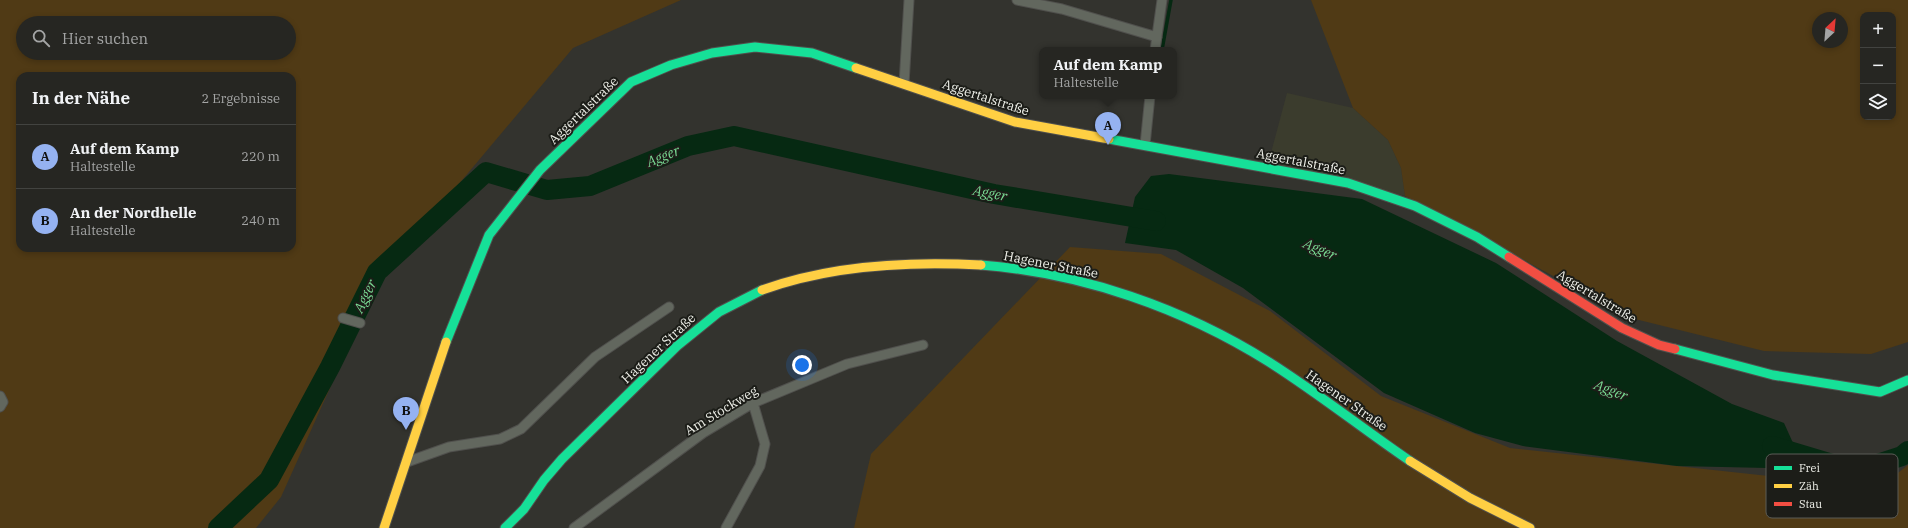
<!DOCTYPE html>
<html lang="de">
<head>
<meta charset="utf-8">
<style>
  body { margin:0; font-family:"IBM Plex Serif",serif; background:#32322f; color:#f1f3f6 }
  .controls { position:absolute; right:12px; top:12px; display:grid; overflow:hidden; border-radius:8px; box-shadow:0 2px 6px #0003 }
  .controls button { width:36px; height:36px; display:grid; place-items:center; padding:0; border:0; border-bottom:1px solid #424340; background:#262622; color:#f1f3f6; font:20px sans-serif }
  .compass { position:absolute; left:1812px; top:12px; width:36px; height:36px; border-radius:50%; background:#262622; box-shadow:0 2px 6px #0003; rotate:26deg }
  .you { position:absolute; left:802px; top:365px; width:14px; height:14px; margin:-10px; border:3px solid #fff; border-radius:50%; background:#1a73e8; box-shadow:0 0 0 6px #1a73e833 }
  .badge { display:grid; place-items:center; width:26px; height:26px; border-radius:50%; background:#95b2f1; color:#111; font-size:13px; font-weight:700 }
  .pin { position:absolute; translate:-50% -33px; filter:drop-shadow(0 1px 2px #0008) }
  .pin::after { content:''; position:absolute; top:21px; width:14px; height:12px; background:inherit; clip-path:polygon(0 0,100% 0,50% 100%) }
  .popup { position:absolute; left:1039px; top:47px; width:138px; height:52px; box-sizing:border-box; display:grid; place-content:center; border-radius:8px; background:#262622; filter:drop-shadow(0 1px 3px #0005); font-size:13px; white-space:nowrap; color:#a4a5a5 }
  .popup b { font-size:15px; color:#f1f3f6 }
  .popup::after { content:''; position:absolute; left:50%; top:100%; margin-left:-8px; border:8px solid transparent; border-top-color:#262622 }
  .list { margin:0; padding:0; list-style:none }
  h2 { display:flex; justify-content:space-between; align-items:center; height:52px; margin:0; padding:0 16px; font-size:17px }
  h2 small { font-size:13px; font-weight:400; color:#a4a5a5 }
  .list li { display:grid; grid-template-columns:26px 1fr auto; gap:12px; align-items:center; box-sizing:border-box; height:64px; padding:0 16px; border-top:1px solid #424340 }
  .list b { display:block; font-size:15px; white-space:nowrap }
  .list p { margin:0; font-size:13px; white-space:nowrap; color:#a4a5a5 }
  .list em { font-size:13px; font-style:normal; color:#a4a5a5 }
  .icon { flex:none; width:22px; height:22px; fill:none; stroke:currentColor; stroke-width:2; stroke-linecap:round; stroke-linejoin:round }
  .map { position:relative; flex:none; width:1908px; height:528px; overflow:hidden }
  .search { position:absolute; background:#262622; box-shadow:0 2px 6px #0003; left:16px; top:16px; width:280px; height:44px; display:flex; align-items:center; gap:10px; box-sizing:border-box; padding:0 14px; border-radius:22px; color:#a4a5a5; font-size:15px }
  .panel { position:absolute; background:#262622; box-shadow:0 2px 6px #0003; left:16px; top:72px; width:280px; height:180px; border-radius:12px }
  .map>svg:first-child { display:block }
  .built { fill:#3b3c2d }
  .green { fill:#503a15; fill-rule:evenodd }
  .water { fill:#062912 }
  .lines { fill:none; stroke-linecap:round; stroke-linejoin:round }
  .stream { stroke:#062912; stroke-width:3.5 }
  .river { stroke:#062912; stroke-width:20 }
  .street-casing { stroke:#50504d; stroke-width:11 }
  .fast-casing { stroke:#50504d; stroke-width:11 }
  .slow-casing { stroke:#50504d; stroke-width:11 }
  .jam-casing { stroke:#50504d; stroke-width:11 }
  .street { stroke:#62675e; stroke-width:9 }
  .fast { stroke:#16e098; stroke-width:9 }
  .slow { stroke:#ffcf43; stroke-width:9 }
  .jam { stroke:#f24e42; stroke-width:9 }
  .labels { text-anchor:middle; stroke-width:4; stroke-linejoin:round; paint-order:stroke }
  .street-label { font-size:13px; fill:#eff0e9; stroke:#1c1d18 }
  .water-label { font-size:14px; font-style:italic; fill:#7adb94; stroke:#1c1d18 }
  .key { fill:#1c1d18; stroke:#5b5c57; stroke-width:1 }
  .key-label { font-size:11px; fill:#eff0e9 }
</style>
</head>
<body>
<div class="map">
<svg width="1908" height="528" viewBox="0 0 1908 528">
  <rect width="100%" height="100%" fill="#33332e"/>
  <path class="built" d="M1287 93 1353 108 1388 140 1401 168 1405 196 1268 164Z"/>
  <path class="green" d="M0 0H681L573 48 379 279 281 497 256 528H0ZM23 23H289V53H23ZM20 76H292V248H20Z
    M1311 0H1908V342L1871 354 1764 351 1631 318 1405 196 1401 168 1388 140 1353 108ZM1863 15H1893V117H1863ZM1818 18H1842V42H1818Z
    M1070 247 1161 254 1270 311 1381 396 1510 448 1778 477 1894 476 1908 465V528H854L871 454Z"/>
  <path class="water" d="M1169 174 1362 199 1496 263 1617 341 1732 404 1784 423 1798 454 1768 468 1677 466 1523 446 1475 433 1384 393 1243 288 1176 250 1125 243 1135 197 1151 176Z"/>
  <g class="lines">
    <path class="stream" d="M1162 50 1171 0"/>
    <path class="river" d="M1772 446 1856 471 1902 456 1908 451
      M218 528 269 480 330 367 377 272 486 172 547 190 590 186 688 146 734 136 994 194 1156 221"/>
    <defs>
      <path id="street" d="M1017 0 1062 9 1157 37
        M1155 50 1162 0
        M904 84 909 0
        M1145 145 1150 96
        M343 318 360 323
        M0 396 3 402 0 407
        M407 462 449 447 500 439 521 429 595 357 669 307
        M574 528 703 433 753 403 847 364 923 345
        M726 528 760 466 765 444 753 403"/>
      <path id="fast" d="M1109 139 1348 183 1415 206 1477 237 1509 257
        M981 265C1082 273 1183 308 1269 362 1318 393 1363 429 1410 461
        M446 342 489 235 540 170 631 82 671 65 712 53 755 47 812 53 856 68
        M1675 349 1773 375 1880 392 1908 380
        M505 528 524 509 544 480 562 459 677 346 719 312 762 290"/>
      <path id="slow" d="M856 68 1015 122 1109 139
        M762 290C831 265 908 261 981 265
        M1410 461 1470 498 1530 528
        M384 528 446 342"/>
      <path id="jam" d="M1509 257 1622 328 1659 345 1675 349"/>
    </defs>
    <use href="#street" class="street-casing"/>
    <use href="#fast" class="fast-casing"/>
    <use href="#slow" class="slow-casing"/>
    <use href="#jam" class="jam-casing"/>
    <use href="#street" class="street"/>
    <use href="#fast" class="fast"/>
    <use href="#slow" class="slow"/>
    <use href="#jam" class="jam"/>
  </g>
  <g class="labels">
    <g class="street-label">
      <text transform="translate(986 97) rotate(18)" y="5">Aggertalstraße</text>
      <text transform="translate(583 110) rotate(-44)" y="5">Aggertalstraße</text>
      <text transform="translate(1301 161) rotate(11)" y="5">Aggertalstraße</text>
      <text transform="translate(1051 264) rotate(11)" y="5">Hagener Straße</text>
      <text transform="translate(1597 296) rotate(31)" y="5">Aggertalstraße</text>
      <text transform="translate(658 348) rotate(-43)" y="5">Hagener Straße</text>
      <text transform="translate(1347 400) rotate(35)" y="5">Hagener Straße</text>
      <text transform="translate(721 410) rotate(-31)" y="5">Am Stockweg</text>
    </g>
    <g class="water-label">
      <text transform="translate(663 156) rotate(-22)" y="5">Agger</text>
      <text transform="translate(990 193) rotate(11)" y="5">Agger</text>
      <text transform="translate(1320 249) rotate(23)" y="5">Agger</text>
      <text transform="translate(365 296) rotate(-64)" y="5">Agger</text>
      <text transform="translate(1611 390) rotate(21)" y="5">Agger</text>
    </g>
  </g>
  <rect x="1766" y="454" width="132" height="64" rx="6" class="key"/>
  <rect x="1774" y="466" width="18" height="4" fill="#16e098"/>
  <rect x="1774" y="484" width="18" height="4" fill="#ffcf43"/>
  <rect x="1774" y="502" width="18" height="4" fill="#f24e42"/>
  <g class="key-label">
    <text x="1799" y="472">Frei</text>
    <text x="1799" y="490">Zäh</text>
    <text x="1799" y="508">Stau</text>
  </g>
</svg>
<div class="controls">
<button>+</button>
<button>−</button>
<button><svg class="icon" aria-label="layers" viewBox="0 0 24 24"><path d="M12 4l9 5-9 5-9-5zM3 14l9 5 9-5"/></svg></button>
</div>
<svg class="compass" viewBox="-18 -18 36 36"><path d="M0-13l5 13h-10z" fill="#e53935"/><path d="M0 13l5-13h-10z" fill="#a4a5a5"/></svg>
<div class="you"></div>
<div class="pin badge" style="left:1108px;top:145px">A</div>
<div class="popup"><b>Auf dem Kamp</b>Haltestelle</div>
<div class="pin badge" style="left:406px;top:430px">B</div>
<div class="search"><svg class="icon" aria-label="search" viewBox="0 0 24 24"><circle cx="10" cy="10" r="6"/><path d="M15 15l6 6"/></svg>Hier suchen</div>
<section class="panel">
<h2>In der Nähe<small>2 Ergebnisse</small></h2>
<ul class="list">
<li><span class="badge">A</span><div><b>Auf dem Kamp</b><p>Haltestelle</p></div><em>220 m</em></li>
<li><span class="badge">B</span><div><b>An der Nordhelle</b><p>Haltestelle</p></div><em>240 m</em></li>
</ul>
</section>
</div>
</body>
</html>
